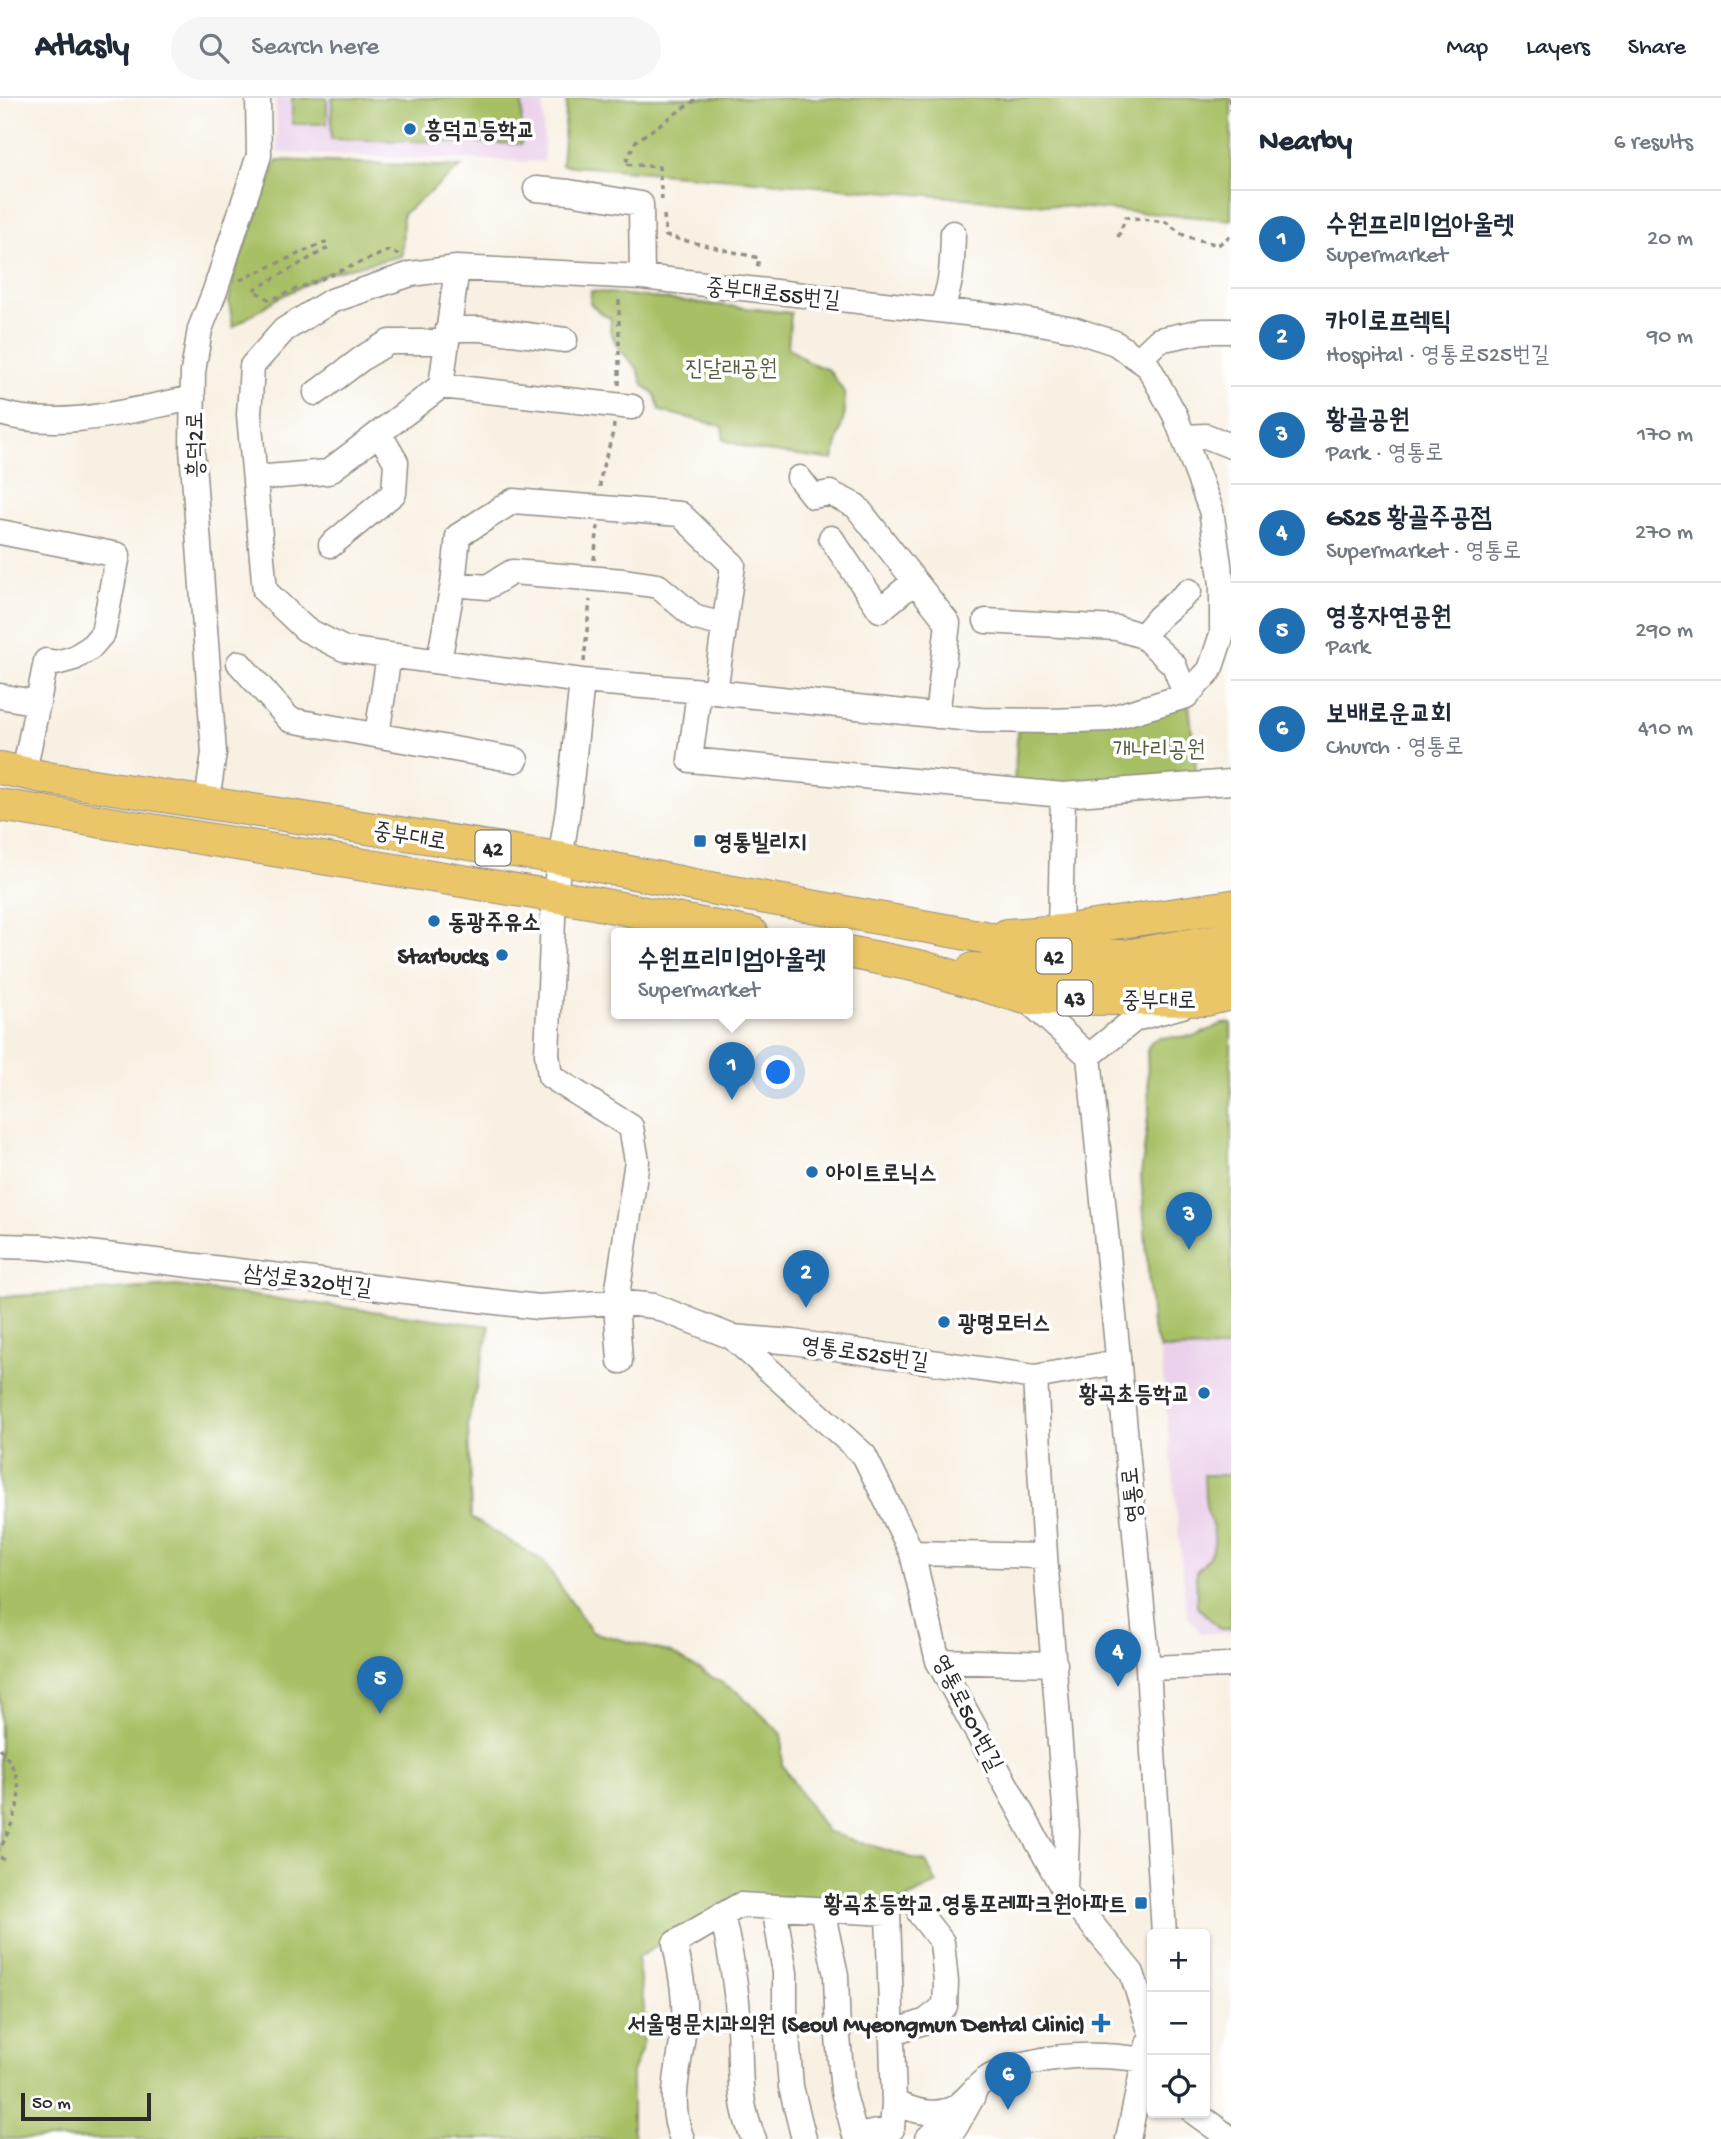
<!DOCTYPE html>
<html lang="en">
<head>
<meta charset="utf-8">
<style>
  body { margin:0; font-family:"Gochi Hand","Poor Story",sans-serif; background:#f6f6f7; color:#1f2937 }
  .controls { position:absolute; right:21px; bottom:21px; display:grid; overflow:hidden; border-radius:7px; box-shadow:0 2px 5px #0004 }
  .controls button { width:63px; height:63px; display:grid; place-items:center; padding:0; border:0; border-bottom:2px solid #e0e1e3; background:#fff; color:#1f2937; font:35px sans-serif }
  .scale { position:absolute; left:21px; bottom:18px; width:130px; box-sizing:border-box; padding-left:7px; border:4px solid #2b2b2b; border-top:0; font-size:19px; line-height:24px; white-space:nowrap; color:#2b2b2b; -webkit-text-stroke:5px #fff; paint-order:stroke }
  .you { position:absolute; left:779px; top:975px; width:24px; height:24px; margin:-18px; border:5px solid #fff; border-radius:50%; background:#1a73e8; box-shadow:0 0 0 10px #1a73e833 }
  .badge { display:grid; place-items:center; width:46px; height:46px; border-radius:50%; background:#1f6fb2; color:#fff; font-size:23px; font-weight:700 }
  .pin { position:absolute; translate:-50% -58px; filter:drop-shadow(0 2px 4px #0008) }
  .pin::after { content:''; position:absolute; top:37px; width:24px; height:21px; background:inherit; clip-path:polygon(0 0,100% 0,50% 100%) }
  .popup { position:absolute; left:611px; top:830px; width:242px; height:91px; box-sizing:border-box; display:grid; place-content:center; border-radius:7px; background:#fff; filter:drop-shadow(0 2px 5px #0005); font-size:23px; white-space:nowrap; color:#747a83 }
  .popup b { font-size:26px; color:#1f2937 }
  .popup::after { content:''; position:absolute; left:50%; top:100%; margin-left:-14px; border:14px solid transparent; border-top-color:#fff }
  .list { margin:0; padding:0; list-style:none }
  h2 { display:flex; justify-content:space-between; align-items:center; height:91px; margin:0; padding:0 28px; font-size:30px }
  h2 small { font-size:23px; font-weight:400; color:#747a83 }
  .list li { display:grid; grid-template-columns:46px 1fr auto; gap:21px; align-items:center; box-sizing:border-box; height:98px; padding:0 28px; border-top:2px solid #e0e1e3 }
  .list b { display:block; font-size:26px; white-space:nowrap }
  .list p { margin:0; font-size:23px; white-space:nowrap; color:#747a83 }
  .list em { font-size:23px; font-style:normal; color:#747a83 }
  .icon { flex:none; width:38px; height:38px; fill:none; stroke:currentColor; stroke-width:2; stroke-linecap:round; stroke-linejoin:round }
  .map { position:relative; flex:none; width:1231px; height:2041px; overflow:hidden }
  header { display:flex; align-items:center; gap:42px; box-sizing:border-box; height:98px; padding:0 35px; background:#fff; border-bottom:2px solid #e0e1e3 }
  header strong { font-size:33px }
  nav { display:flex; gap:38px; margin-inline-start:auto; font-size:24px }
  .search { width:490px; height:63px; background:#f6f6f7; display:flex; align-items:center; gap:18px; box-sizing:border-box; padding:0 24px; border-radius:38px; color:#747a83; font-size:26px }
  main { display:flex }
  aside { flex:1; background:#fff }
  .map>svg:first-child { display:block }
  .built { fill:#ebd1eb }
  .green { fill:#a7c065; stroke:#697648; stroke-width:2 }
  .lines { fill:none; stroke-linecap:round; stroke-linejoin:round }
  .minor-casing { stroke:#928e86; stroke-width:27 }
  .major-casing { stroke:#928e86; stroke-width:34 }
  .path { stroke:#928e86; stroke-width:3.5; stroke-dasharray:5 5; stroke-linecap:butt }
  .minor { stroke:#fff; stroke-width:24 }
  .major { stroke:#ebc669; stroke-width:32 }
  .poi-dot { fill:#1f6fb2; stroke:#fff; stroke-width:2.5 }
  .labels { text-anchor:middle; stroke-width:7; stroke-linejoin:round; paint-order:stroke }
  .shield { fill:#fff; stroke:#6b6b6b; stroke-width:2 }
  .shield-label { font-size:21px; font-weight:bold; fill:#2b2b2b }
  .poi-label { font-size:23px; font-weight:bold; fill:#2b2b2b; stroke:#fff; text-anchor:start }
  .street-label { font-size:23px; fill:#2b2b2b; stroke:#fff }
  .park-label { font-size:23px; fill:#565f3f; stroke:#fff }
</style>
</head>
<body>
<header>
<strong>Atlasly</strong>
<div class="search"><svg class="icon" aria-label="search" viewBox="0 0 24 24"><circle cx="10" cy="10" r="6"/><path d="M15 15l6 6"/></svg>Search here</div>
<nav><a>Map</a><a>Layers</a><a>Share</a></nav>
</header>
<main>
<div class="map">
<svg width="1231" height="2041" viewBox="0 0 1231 2041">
  <rect width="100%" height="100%" fill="#fff"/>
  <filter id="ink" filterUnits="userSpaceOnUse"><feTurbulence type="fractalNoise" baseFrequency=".0143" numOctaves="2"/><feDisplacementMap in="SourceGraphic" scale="14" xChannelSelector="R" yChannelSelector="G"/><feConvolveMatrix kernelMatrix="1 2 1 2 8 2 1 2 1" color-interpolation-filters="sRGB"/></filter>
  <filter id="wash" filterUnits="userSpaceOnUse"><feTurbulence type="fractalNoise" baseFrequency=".00686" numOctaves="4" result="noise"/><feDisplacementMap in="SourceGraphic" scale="28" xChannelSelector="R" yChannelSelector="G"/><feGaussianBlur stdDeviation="1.57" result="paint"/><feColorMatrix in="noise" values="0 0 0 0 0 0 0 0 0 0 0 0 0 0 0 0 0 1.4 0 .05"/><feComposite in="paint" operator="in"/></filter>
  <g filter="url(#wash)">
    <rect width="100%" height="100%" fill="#f8f0e2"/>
    <path class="built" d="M275 0H543L544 64 278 55Z
      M1231 1250V1535H1201L1187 1517 1160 1251Z"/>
    <path class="green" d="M292 0H327V26H292Z
      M332 0H522L521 46 331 41Z
      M567 0H1231V122L562 67Z
      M277 62 461 69 403 116 402 158 328 175 276 201 233 229 229 203 234 177Z
      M591 193 791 215 788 249 808 264 829 272 844 294 845 314 833 362 751 351 724 342 722 328 660 313 655 297 643 287 637 270 618 250 610 232 611 221 599 214 590 205Z
      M1189 606 1197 679 1063 691 1014 685 1018 629Z
      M1231 925V1250L1160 1251 1152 1228 1141 1077 1149 1011 1147 952 1151 944 1158 940 1196 938 1222 926Z
      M176 1188 490 1228 468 1325 471 1420 543 1463 592 1534 671 1555 739 1595 782 1636V1667L827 1734 926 1764 937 1785 903 1803 741 1799 637 1860 644 1909 643 1947 632 1975V2030L635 2041H0V1199Z
      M1204 1377H1231V1531H1220L1197 1508 1196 1474C1216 1455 1219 1441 1208 1416 1204 1405 1205 1389 1204 1377Z"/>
  </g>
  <g filter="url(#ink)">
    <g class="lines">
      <defs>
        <path id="minor" d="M536 91 569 94 641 106 642 179
          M457 170 642 179 1019 221 1073 231 1115 245 1148 268 1175 317 1211 412 1222 486V536L1210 572 1186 598 1108 621 1050 623 980 622 715 594 582 583 344 551 305 531 265 493 249 317 252 268 284 232 331 203 411 176Z
          M940 212C953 188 952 162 953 135
          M448 231H481L565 242
          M1139 261 1159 242 1203 233H1231
          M441 288 632 309
          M316 295 364 259 389 244H447
          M0 315C63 333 130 312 193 300
          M1183 339 1206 338 1231 348
          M255 380 328 374 441 288 457 170
          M799 380 813 398 830 395 856 408 948 525 937 618
          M0 434 118 457 103 535 90 550 74 560 56 565 46 563 24 675
          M831 440 880 512 915 483
          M331 447 394 395 396 364 379 335
          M453 486 487 489 512 474 624 483 658 488 696 520 724 527
          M986 523 1117 530 1143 538 1174 567 1186 598
          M1143 538 1159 519 1189 493
          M439 563 453 486 458 438 513 403 680 416 733 467 715 594
          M239 565 290 622 516 662
          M582 583 568 712 554 799 547 956 550 978 631 1029 637 1063 616 1204 620 1263
          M699 593 690 662 1063 697 1231 684
          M0 598 38 605
          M377 637 389 557
          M207 704 214 655 192 350 193 274 200 231 215 193 259 57 258 0
          M1060 833 1063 697
          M1025 900 1089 958 1148 1570 1164 1836
          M1089 958 1135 921 1182 908
          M0 1148 40 1149 538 1209 616 1204 654 1208 732 1239 793 1244 1035 1279 1118 1264
          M732 1239 864 1357 912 1455 938 1563 1065 1794 1132 1875 1151 1936
          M1035 1279 1045 1458 1067 1734 1065 1794
          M912 1455 1045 1458
          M938 1563 1055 1566
          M1148 1570 1231 1567
          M774 1809 785 1875V1911L791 1989 804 2041
          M822 1812 836 1877 838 1939 843 1993 856 2041
          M722 1817C731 1855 737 1891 739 1929 741 1968 737 2005 754 2041
          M894 1934 926 1923 945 1908 946 1884 942 1844 920 1816
          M1195 2015 1231 2041
          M857 2038 892 2031 894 2005C910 2011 929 2018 946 2013 960 2010 970 1996 979 1987 991 1975 1017 1967 1033 1964 1070 1955 1109 1957 1145 1962
          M682 2041C666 2003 681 1966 684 1927 686 1899 680 1872 675 1845L740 1807 888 1815 894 2005
          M927 2041 931 2037 955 2030 973 1998
          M1128 2041 1148 1946"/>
        <path id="major" d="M0 670 48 680 559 760 694 787 984 839 1055 858H1125L1231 840
          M0 707 589 804 752 836
          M1007 837 1060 833 1231 808
          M848 854 923 869 1025 900 1206 902 1231 896
          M973 871 1127 880 1231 867"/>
      </defs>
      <use href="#minor" class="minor-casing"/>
      <use href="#major" class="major-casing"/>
      <path class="path" d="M1229 0 1231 12
        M662 102 659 69 625 66 636 43 698 0
        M664 117 666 138 759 160 757 171
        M1118 139 1126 119 1166 124 1185 138 1218 147 1231 137
        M240 182 325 144 328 150 253 192 270 202 388 153 400 157
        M619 287V197
        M600 389C600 367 612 348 614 326
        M594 462 598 428
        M584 564 590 502
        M0 1650C31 1688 18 1712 0 1752
        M0 1759 6 1763"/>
      <use href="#minor" class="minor"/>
      <use href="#major" class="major"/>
    </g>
  </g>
  <g class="poi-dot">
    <circle cx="410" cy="31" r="7"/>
    <rect x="693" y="736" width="14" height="14" rx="3.5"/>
    <circle cx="434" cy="823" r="7"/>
    <circle cx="502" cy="857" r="7"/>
    <circle cx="812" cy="1074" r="7"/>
    <circle cx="944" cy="1224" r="7"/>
    <circle cx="1204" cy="1295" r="7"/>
    <rect x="1134" y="1798" width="14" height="14" rx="3.5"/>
    <path d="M1097.5 1914.5h7v7h7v7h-7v7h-7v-7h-7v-7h7z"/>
  </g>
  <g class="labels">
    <g class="shield">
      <rect x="475.5" y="732.5" width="35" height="35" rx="5"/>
      <rect x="1036.5" y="840.5" width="35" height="35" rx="5"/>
      <rect x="1057.5" y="882.5" width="35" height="35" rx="5"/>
    </g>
    <g class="shield-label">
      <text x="493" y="757">42</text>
      <text x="1054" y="865">42</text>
      <text x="1075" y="907">43</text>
    </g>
    <g class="poi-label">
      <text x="424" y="39">흥덕고등학교</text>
      <text x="714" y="751">영통빌리지</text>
      <text x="448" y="831">동광주유소</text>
      <text x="488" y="865" text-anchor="end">Starbucks</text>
      <text x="826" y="1082">아이트로닉스</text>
      <text x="958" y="1232">광명모터스</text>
      <text x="1190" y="1303" text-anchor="end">황곡초등학교</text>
      <text x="1127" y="1813" text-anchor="end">황곡초등학교.영통포레파크원아파트</text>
      <text x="1085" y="1933" text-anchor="end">서울명문치과의원 (Seoul Myeongmun Dental Clinic)</text>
    </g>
    <g class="street-label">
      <text transform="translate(773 194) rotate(6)" y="8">중부대로55번길</text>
      <text transform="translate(194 347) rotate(-91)" y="8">흥덕2로</text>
      <text transform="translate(410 737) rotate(9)" y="8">중부대로</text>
      <text x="1159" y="909">중부대로</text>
      <text transform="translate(308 1181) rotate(7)" y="8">삼성로320번길</text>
      <text transform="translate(865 1254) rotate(8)" y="8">영통로525번길</text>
      <text transform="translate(1131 1397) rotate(-96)" y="8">영통로</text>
      <text transform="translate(969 1614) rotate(63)" y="8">영통로501번길</text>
    </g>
    <g class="park-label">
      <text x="731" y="277">진달래공원</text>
      <text x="1159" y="658">개나리공원</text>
    </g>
  </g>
</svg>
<div class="controls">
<button>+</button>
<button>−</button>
<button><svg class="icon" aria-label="locate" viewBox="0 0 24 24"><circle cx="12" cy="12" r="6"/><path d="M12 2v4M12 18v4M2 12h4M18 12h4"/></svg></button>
</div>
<div class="scale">50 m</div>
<div class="you"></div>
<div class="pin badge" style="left:732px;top:1002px">1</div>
<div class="popup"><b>수원프리미엄아울렛</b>Supermarket</div>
<div class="pin badge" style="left:806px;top:1210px">2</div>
<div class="pin badge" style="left:1189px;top:1152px">3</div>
<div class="pin badge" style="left:1118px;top:1589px">4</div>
<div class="pin badge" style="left:380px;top:1616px">5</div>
<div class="pin badge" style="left:1008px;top:2012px">6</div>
</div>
<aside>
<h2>Nearby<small>6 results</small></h2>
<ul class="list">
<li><span class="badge">1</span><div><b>수원프리미엄아울렛</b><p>Supermarket</p></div><em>20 m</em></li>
<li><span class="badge">2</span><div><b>카이로프렉틱</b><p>Hospital · 영통로525번길</p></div><em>90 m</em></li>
<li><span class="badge">3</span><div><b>황골공원</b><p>Park · 영통로</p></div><em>170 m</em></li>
<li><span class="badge">4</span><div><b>GS25 황골주공점</b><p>Supermarket · 영통로</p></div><em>270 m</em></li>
<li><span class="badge">5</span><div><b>영흥자연공원</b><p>Park</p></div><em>290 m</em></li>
<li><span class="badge">6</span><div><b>보배로운교회</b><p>Church · 영통로</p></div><em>410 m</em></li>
</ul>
</aside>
</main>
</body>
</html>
